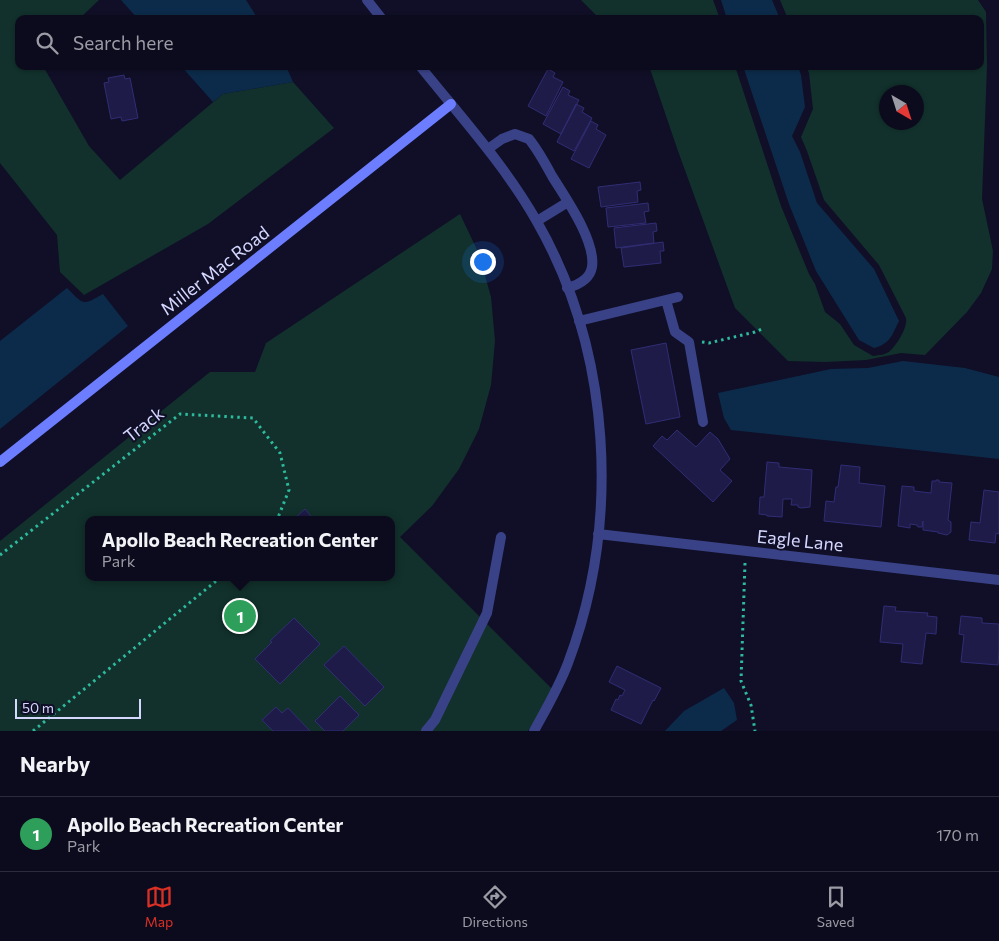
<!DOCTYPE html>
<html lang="en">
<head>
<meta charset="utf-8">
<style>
  body { margin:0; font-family:Commissioner,sans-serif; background:#1a192a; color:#f1f3f6 }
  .compass { position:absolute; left:879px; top:85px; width:45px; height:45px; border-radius:50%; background:#0c0b1d; box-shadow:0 1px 4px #0004; rotate:141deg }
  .scale { position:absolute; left:15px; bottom:12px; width:126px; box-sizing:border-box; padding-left:5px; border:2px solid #d5d7ff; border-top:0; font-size:14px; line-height:18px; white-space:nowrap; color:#d5d7ff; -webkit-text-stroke:4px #100f27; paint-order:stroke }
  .you { position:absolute; left:482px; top:261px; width:18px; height:18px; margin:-12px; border:4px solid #fff; border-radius:50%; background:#1a73e8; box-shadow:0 0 0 8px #1a73e833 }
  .badge { display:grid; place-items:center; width:32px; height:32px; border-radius:50%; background:#d93025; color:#fff; font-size:16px; font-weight:700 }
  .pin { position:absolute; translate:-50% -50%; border:2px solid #fff; box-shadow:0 1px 5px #0006 }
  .popup { position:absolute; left:85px; top:516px; width:310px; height:65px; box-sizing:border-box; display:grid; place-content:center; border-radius:10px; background:#0c0b1d; filter:drop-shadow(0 1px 4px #0005); font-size:16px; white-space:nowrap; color:#9a9ba4 }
  .popup b { font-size:19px; color:#f1f3f6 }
  .popup::after { content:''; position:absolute; left:50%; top:100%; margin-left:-10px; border:10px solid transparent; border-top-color:#0c0b1d }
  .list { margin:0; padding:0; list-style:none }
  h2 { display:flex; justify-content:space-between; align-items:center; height:65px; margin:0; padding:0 20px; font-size:21px }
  h2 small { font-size:16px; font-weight:400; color:#9a9ba4 }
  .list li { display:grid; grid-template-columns:32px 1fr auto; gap:15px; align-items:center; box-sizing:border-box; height:75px; padding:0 20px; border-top:1px solid #2c2b3b }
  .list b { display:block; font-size:19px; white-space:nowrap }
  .list p { margin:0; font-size:16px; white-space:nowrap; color:#9a9ba4 }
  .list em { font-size:16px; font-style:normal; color:#9a9ba4 }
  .icon { flex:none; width:28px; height:28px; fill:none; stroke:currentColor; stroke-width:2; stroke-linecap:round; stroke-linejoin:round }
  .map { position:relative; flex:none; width:999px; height:731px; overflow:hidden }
  .search { position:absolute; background:#0c0b1d; box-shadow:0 1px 4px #0004; left:15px; right:15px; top:15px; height:55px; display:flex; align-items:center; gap:12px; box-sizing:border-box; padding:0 18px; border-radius:10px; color:#9a9ba4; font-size:19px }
  .sheet { height:140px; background:#0c0b1d }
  nav { display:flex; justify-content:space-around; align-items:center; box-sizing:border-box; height:70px; border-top:1px solid #2c2b3b; background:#0c0b1d; font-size:14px; color:#9a9ba4 }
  nav a { display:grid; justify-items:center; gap:2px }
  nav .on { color:#d93025 }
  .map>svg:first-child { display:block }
  .green { fill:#12312c; fill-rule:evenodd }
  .water { fill:#0c2b4a }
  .building { fill:#1e1b48; stroke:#312d75 }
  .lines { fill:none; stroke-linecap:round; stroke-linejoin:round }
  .path { stroke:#2eba9e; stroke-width:3; stroke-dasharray:2.5 4; stroke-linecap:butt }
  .lane { stroke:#3a4287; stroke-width:10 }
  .street { stroke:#3a4287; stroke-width:10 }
  .secondary { stroke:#6c7eff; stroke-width:10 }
  .labels { text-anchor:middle; stroke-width:4; stroke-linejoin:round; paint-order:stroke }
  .street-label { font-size:18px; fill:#d5d7ff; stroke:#100f27 }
</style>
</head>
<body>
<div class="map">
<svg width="999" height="731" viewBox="0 0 999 731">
  <rect width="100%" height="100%" fill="#100f27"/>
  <path class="green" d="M0 0H99L79 19H19V66H43L89 146 120 180 223 94 293 82 334 128 208 224 84 295 60 272 57 235 0 163Z
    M581 0H713L720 19H600Z
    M780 0H978L986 12 987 66 982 199 993 251 992 269 981 293 967 312 925 355 901 353 866 360 825 362 788 361 735 308 678 151 649 66H735L781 206 809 274 815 284 825 312 840 324 854 345 873 356C879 355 886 355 890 351 897 345 908 327 906 318L879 265 824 200 807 151 801 137 813 109 809 73 806 66H980V19H788ZM886 92H916V122H886Z
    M460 214 479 254 491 297 495 341 491 385 479 429 459 469 432 506 400 537 555 692 528 731H0V541L210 372H255L266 343ZM89 520H391V577H89Z"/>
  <path class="water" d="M121 0H246L258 19H138Z
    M721 0H772L780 19H727Z
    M181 66H286L293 82 223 94 213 102Z
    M743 66H798L801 75 805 107 792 136 800 152 817 203 874 269 899 321C892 335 890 344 874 348L859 340 816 271 789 204Z
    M67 288C84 305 82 306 103 294L128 326 0 429V341Z
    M903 361 965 368 999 377V459L731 430 724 418 718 393 831 369 868 368Z
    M724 688 734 703 737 720 721 731H665L684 711Z"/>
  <path class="building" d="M548 69 555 73 553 77 563 82 546 116 528 106Z
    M124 75 125 79 130 78 138 118 122 121 121 117 111 119 104 83 109 82 108 78Z
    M563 87 570 91 568 95 579 100 561 134 543 124Z
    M576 104 584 108 582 112 592 118 574 151 557 142Z
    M591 121 598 125 596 129 606 135 589 168 571 159Z
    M640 182 641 190 637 191 638 202 601 207 598 187Z
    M648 203 649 211 644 212 646 223 608 227 606 208Z
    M656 223 657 231 653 232 654 243 616 248 614 228Z
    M663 242 664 251H660L661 263 624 267 621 248Z
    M666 343 680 417 646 424 631 350Z
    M677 430 696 447 710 432 718 439 730 459 720 470 732 481 713 502 653 446 662 436 667 440Z
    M767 462 779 463V467L812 470 810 507 801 508 798 507V505H791L792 499H783L782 517 767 516V515L759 514 760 497H764Z
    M841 465 860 467 859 483 885 486 881 527 824 521 826 501 834 502 836 487H838Z
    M936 480H939V482L952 483 948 520 951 522V532L947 535 938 533V532L923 530V521L922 527H918L917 525 910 524V528L898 526 902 486 914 487V491L931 493 932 481H936Z
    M984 490 999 492V534L996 533 995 543 969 540 971 522 980 523Z
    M305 509 314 520H293Z
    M884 606 896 607 895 611 928 613 927 616 937 617 936 634 926 633 922 664 901 662 903 644 880 642Z
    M961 616 982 618V623L999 624V650L998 665 961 662 964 635 959 634Z
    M294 618 320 644 280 684 255 659 272 642 270 641Z
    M344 646 384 687 365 706 324 665Z
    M617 666 661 688 654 701 653 700 641 724 611 710 616 699 618 700 620 695 622 696 625 690 609 682Z
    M340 696 359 715 343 731H325L315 721Z
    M276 707 282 713 288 708 310 731H273L262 720Z"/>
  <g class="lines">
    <path class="path" d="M702 342 709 343 755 332 764 328
      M0 555 180 414 253 418 280 453 289 490 277 520
      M745 563 741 681 751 705 755 731
      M33 731 221 577"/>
    <path class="lane" d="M488 149 502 139 515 134 529 139C538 150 545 163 552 176 565 197 596 241 592 267 590 279 578 285 567 288
      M537 221 568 202
      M666 300 675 332 689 342 703 422
      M579 321 678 297
      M426 731 435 720 487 613 501 537"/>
    <path class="street" d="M367 0 382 19
      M420 66C460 116 504 164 536 220 612 352 621 522 568 663 559 687 546 709 534 731
      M598 534 999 580"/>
    <path class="secondary" d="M0 462 451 104"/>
  </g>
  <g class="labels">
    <g class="street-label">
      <text transform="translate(215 271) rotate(-38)" y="6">Miller Mac Road</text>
      <text transform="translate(144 425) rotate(-38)" y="6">Track</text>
      <text transform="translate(800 541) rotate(6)" y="6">Eagle Lane</text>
    </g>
  </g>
</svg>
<svg class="compass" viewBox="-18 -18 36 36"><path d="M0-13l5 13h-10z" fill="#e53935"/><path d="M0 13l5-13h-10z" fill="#9a9ba4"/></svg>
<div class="scale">50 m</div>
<div class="you"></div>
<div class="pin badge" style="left:240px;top:616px;background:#2e9e5b">1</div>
<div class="popup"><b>Apollo Beach Recreation Center</b>Park</div>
<div class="search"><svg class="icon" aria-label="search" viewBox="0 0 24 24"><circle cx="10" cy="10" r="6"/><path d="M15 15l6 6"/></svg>Search here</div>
</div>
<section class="sheet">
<h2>Nearby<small></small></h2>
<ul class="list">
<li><span class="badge" style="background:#2e9e5b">1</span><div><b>Apollo Beach Recreation Center</b><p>Park</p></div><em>170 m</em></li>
</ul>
</section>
<nav>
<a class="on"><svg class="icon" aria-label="map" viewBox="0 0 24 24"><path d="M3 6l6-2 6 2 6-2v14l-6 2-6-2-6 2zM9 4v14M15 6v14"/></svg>Map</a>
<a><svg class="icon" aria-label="directions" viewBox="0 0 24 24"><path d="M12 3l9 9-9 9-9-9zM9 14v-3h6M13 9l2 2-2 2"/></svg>Directions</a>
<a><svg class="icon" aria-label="saved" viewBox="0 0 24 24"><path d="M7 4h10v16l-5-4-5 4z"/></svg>Saved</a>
</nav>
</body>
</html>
